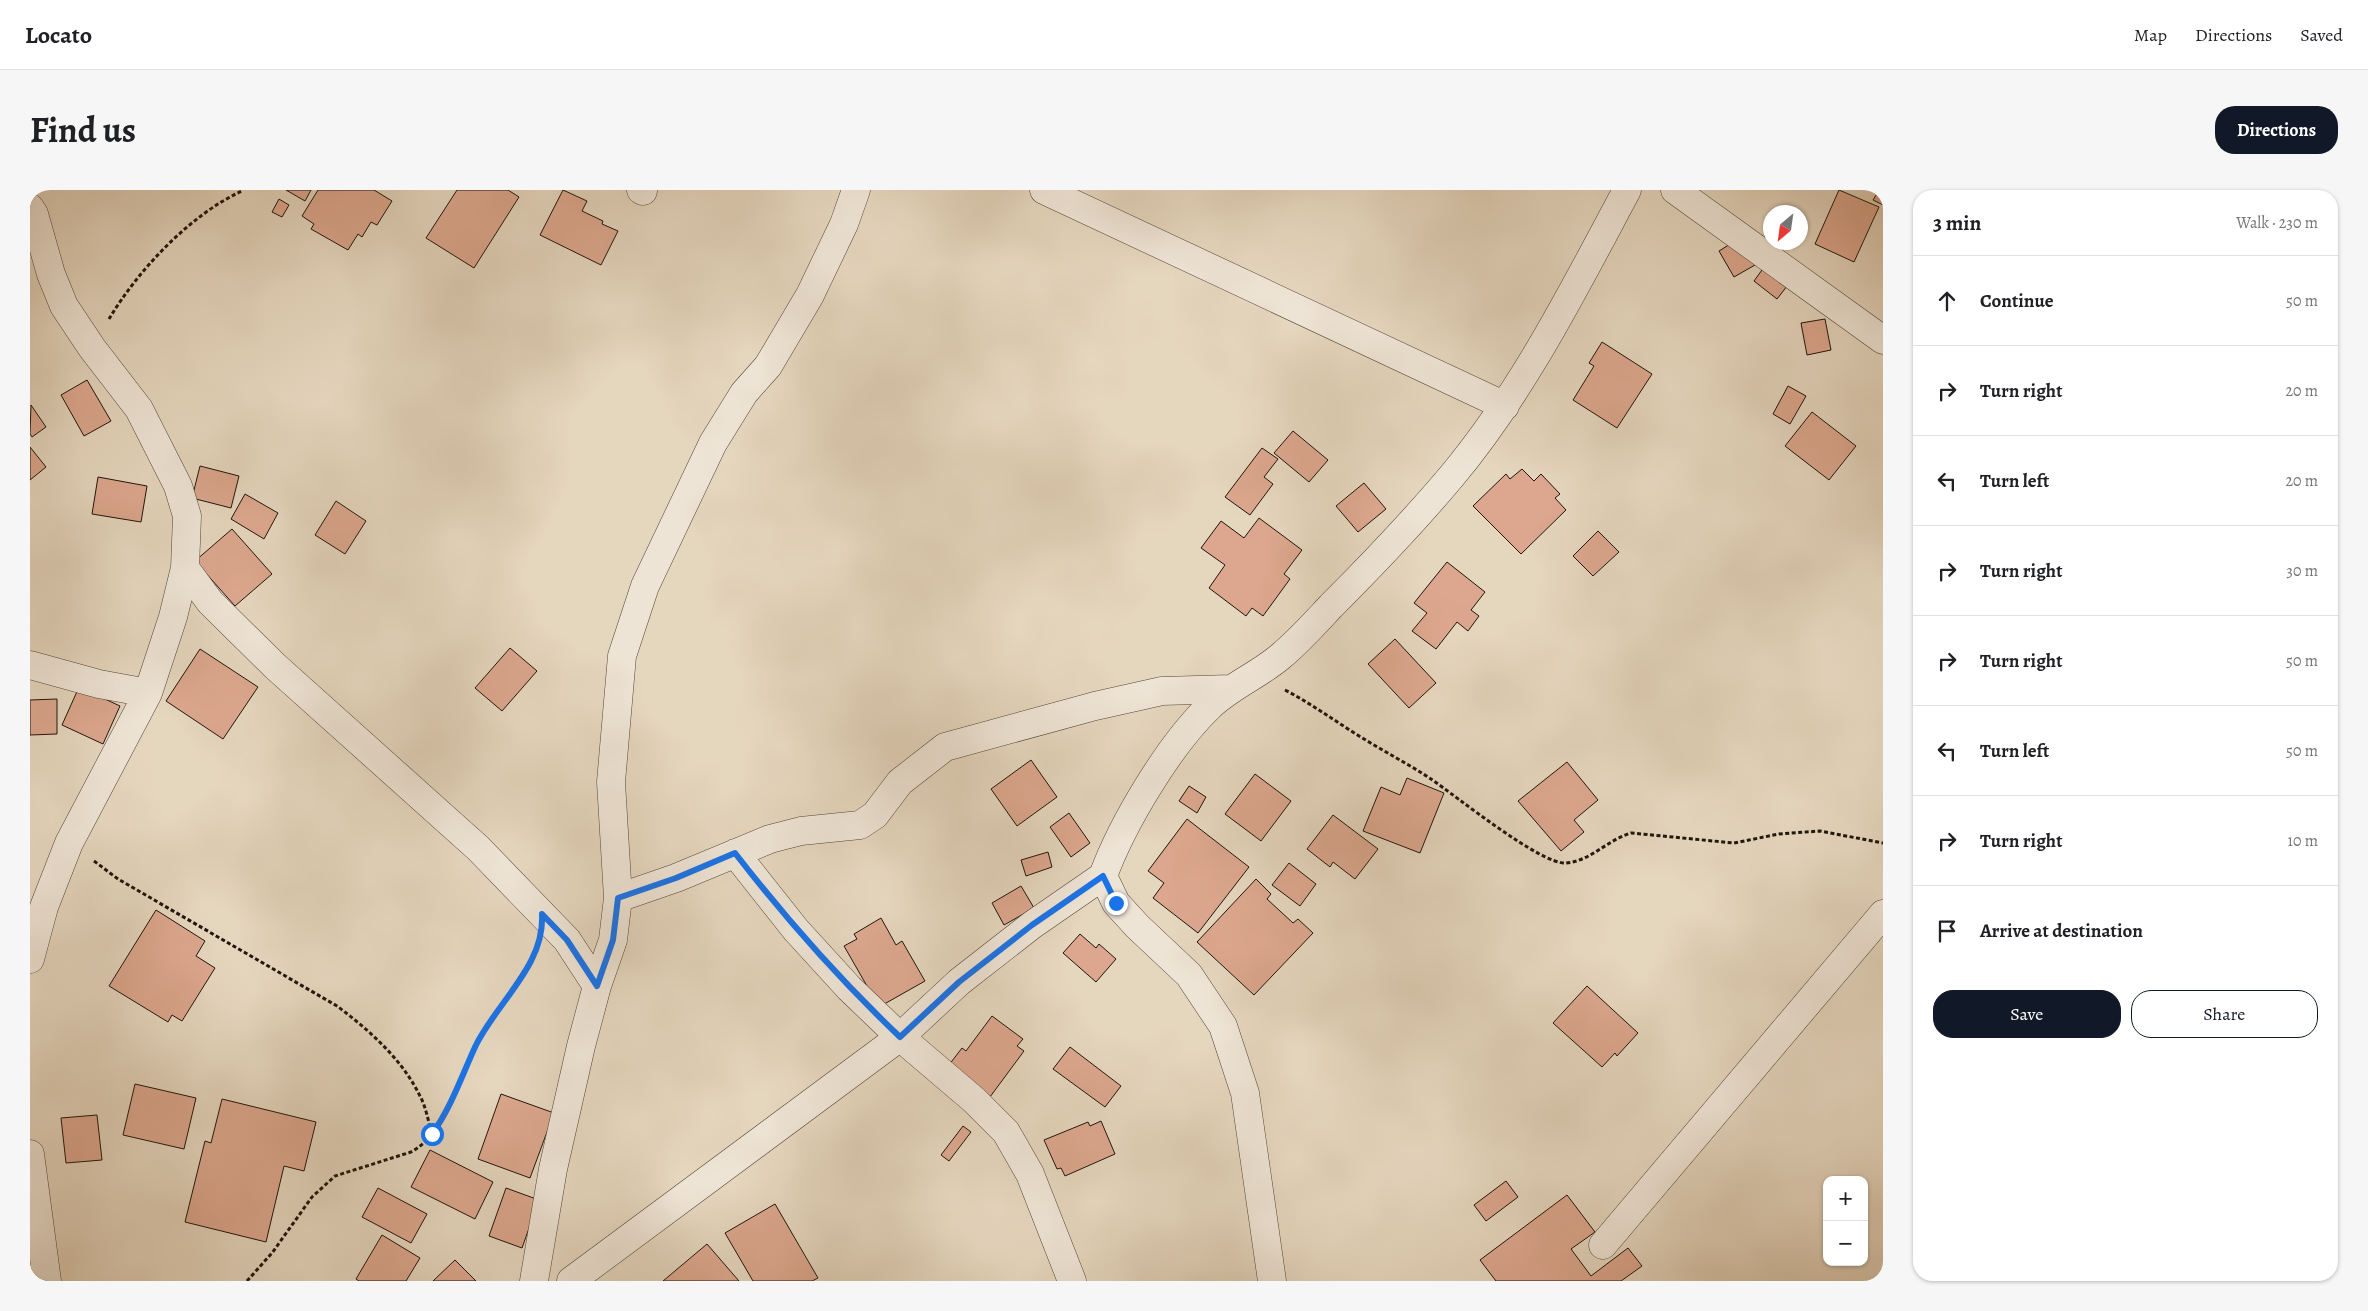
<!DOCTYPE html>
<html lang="en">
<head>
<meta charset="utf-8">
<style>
  body { margin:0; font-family:Alegreya,serif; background:#f6f6f6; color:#202124 }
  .controls { position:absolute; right:15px; bottom:15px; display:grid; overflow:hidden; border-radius:10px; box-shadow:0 1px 4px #0004 }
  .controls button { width:45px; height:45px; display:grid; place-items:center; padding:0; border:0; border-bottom:1px solid #e0e0e0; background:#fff; color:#202124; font:25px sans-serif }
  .compass { position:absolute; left:1733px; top:15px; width:45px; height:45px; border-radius:50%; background:#fff; box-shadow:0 1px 4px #0004; rotate:209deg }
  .stop { position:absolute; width:15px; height:15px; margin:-11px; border:4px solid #1a73e8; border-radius:50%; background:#fff }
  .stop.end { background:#1a73e8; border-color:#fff; box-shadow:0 1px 5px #0008 }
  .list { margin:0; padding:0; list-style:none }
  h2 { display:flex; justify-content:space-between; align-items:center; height:65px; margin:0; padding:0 20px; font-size:21px }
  h2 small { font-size:16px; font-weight:400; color:#757577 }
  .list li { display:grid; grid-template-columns:32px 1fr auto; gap:15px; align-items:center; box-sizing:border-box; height:90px; padding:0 20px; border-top:1px solid #e0e0e0 }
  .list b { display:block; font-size:19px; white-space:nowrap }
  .list em { font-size:16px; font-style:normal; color:#757577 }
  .actions { display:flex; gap:10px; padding:15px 20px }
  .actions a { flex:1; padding:11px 0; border:1px solid #111827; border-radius:20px; text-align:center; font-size:18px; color:#111827 }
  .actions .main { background:#111827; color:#fff }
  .icon { flex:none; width:28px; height:28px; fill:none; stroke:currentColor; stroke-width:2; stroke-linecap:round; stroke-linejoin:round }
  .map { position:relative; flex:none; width:1853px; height:1091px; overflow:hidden; border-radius:20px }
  header { display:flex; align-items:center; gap:30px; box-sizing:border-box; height:70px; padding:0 25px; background:#fff; border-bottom:1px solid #e0e0e0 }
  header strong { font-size:24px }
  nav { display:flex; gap:28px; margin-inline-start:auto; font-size:18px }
  .intro { display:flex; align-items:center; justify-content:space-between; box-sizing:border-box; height:120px; padding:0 30px }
  h1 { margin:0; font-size:35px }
  .button { padding:12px 22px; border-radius:20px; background:#111827; color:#fff; font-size:18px; font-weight:700 }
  main { display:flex; gap:30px; padding:0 30px }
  aside { flex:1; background:#fff; border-radius:20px; box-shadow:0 1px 4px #0004 }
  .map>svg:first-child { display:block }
  .building { fill:#dca78e; stroke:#20150c }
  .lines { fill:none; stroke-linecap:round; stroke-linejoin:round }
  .street-casing { stroke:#514538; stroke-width:29 }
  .path { stroke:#20150c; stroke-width:3; stroke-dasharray:4 2.5; stroke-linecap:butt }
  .street { stroke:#eee4d5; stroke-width:28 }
  .route { stroke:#1a73e8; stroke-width:6 }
</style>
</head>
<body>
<header>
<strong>Locato</strong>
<nav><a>Map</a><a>Directions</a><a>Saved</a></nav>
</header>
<div class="intro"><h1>Find us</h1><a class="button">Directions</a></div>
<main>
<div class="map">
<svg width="1853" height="1091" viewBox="0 0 1853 1091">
  <rect width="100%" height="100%" fill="#e5d6be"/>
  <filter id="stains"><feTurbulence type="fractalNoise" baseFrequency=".004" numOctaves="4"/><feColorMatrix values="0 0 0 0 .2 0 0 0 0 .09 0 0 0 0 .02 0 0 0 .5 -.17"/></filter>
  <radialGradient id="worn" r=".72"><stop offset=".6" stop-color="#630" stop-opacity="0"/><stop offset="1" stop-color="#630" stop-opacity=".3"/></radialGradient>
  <path class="building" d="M256 0H281L275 11Z
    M288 0H344L362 11 347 35 341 32 332 47 328 44 318 60 281 39 284 34 272 26Z
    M427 0H478L489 7 444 78 396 48Z
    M533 0 557 11 552 21 573 31 572 34 588 41 571 75 510 45Z
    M1809 0 1849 17 1824 72 1785 54Z
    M1849 0H1853V15L1843 10Z
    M249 9 259 15 252 27 242 22Z
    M1710 48 1725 75 1704 87 1689 61Z
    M1737 73 1761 91 1747 109 1724 91Z
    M1795 129 1801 160 1777 165 1771 133Z
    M1572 152 1622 184 1587 238 1543 210 1564 176 1559 173Z
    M57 190 81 231 54 246 31 205Z
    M1758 196 1776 206 1760 234 1743 224Z
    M1 215 16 237 2 247 0 244Z
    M1782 222 1826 256 1799 290 1755 256Z
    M1263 241 1298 270 1279 292 1244 263Z
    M0 257 16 277 0 290Z
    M1232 258 1248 269 1234 287 1243 294 1220 325 1195 307Z
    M170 276 209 286 201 318 162 308Z
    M1492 279 1504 291 1511 284 1530 304 1525 308 1536 320 1491 364 1443 316 1476 284 1480 289Z
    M68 287 117 296 111 332 62 324Z
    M1334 293 1356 319 1328 342 1306 316Z
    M215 304 248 323 234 349 201 329Z
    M306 311 336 331 315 364 285 345Z
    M1229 328 1272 360 1254 384 1260 389 1233 426 1222 418 1216 426 1179 398 1195 375 1171 358 1191 331 1214 348Z
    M202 339 242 384 205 416 165 371Z
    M1568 341 1589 362 1563 386 1543 366Z
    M1417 372 1455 402 1441 420 1449 426 1438 441 1427 432 1406 459 1382 441 1397 423 1384 413Z
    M1365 449 1406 493 1379 518 1338 474Z
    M480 458 507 481 472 521 445 498Z
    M170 459 228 497 193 549 136 511Z
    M49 497 90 516 73 554 32 535Z
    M27 509V544L0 545V510Z
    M1001 570 1027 607 987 636 961 599Z
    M1537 572 1568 610 1544 630 1554 642 1531 661 1488 611Z
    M1225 584 1261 611 1231 651 1195 624Z
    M1377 588 1414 603 1390 663 1333 641 1351 597 1370 605Z
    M1159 596 1176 607 1167 623 1149 611Z
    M1039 623 1060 653 1041 667 1020 637Z
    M1303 625 1348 659 1325 689 1303 672 1300 677 1277 659Z
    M1157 629 1219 677 1168 743 1123 708 1134 693 1118 681Z
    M1018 662 1022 677 996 686 991 670Z
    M1259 673 1286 694 1270 716 1242 695Z
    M1226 689 1241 704 1237 709 1263 733 1268 729 1283 743 1224 805 1167 752Z
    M991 696 1004 718 974 735 962 713Z
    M126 720 175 751 166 766 185 778 152 831 142 825 138 832 79 796Z
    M851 728 866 755 872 751 895 791 849 817 814 756 827 749 824 744Z
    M1050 744 1066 758 1069 754 1086 769 1066 792 1033 763Z
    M1557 796 1608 843 1587 866 1585 863 1572 877 1523 833Z
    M962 826 993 849 987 856 994 861 957 911 915 880 932 858 936 861Z
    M1040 857 1091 896 1075 917 1023 879Z
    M105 894 166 908 154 959 93 945Z
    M471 904 524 923 500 988 448 969Z
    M192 909 286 932 274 981 254 976 236 1052 155 1032 175 951 181 953Z
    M67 925 72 970 36 973 31 928Z
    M1071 931 1085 964 1035 986 1031 978 1027 979 1014 950 1058 932 1060 936Z
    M933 936 941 942 919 971 911 965Z
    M400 960 463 992 445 1029 381 997Z
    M1476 991 1488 1007 1456 1031 1444 1015Z
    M348 998 397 1024 381 1053 332 1027Z
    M476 998 509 1010 492 1058 459 1046Z
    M1537 1005 1565 1042 1541 1059 1561 1086 1598 1058 1612 1076 1591 1091H1466L1450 1070Z
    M745 1014 788 1088 782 1091H723L695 1043Z
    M352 1045 390 1068 376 1091H329L326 1089Z
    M677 1054 709 1091H633Z
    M425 1070 446 1091H403Z"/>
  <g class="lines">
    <defs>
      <path id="street" d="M611 0 613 1
        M1014 0 1475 216
        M1645 0 1853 150
        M0 18 4 24 21 84 34 116 62 158 109 219 148 296 157 326 155 378 143 427 118 503 39 653 14 717 0 769
        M155 378 180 412 246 477 448 658 537 750 567 796
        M0 475 69 494 118 503
        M705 663 766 740 819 798 870 847 944 910 976 942 1000 984 1042 1091
        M588 708 646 688 740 649 771 641 830 635 845 625 870 592 915 557 1065 516 1132 501 1201 499
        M0 964 17 1091
        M1573 1055 1853 724
        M504 1091 523 979 551 856 567 796 583 750 588 708 581 592 592 466 615 396 683 253 714 203 738 176 780 105 814 34 826 0
        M541 1091 870 847 929 792 1002 735 1073 686
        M1242 1091 1215 903 1193 836 1159 785 1107 736 1086 713 1073 686C1092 634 1139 555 1180 516 1201 496 1229 485 1251 466 1269 451 1285 433 1301 416 1342 375 1383 332 1421 287 1493 201 1544 99 1597 0"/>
    </defs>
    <use href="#street" class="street-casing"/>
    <path class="path" d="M79 129C108 80 161 24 212 1
      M1255 500C1280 513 1302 529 1326 544 1351 560 1377 573 1401 589 1426 606 1511 675 1536 673 1561 671 1577 650 1601 643L1704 653 1749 644 1790 641 1853 653
      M64 671 88 689 307 816C339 840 372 869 390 906 396 917 398 931 402 943
      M217 1091 242 1063 282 1007 305 986 381 962C420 940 428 888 448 852 466 820 489 792 506 760"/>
    <use href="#street" class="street"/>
  </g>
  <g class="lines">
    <path class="route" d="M402 944C422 916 432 885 446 855 468 811 515 775 512 724L537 750 567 796 583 750 588 708 646 688 705 663C756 729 809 789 870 847L929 792 1002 735 1073 686 1086 713"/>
  </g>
  <rect width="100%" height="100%" filter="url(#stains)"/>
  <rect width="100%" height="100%" fill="url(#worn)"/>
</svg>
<div class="controls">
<button>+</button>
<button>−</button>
</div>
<svg class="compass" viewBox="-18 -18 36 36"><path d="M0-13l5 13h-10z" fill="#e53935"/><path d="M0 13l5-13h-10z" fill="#757577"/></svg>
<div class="stop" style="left:402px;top:944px"></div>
<div class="stop end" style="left:1086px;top:713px"></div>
</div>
<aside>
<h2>3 min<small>Walk · 230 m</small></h2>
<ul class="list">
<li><svg class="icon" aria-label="ahead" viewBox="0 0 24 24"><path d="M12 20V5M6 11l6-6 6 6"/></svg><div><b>Continue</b></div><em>50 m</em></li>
<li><svg class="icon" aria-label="right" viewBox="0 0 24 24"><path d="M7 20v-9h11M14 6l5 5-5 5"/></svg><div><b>Turn right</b></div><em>20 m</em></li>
<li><svg class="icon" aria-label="left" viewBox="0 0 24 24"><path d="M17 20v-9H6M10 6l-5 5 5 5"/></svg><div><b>Turn left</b></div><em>20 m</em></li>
<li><svg class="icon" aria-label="right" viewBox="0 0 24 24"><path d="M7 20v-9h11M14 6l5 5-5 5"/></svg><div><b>Turn right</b></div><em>30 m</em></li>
<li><svg class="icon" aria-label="right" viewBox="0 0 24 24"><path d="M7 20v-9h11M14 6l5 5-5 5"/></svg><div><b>Turn right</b></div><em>50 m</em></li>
<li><svg class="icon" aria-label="left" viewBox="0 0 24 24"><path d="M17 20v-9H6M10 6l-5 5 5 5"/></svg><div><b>Turn left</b></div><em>50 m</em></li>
<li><svg class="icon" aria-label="right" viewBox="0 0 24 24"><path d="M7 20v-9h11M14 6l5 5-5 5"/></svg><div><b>Turn right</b></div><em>10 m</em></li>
<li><svg class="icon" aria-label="arrive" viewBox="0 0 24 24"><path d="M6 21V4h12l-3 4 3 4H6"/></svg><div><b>Arrive at destination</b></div></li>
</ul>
<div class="actions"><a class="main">Save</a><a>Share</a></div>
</aside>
</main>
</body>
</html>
